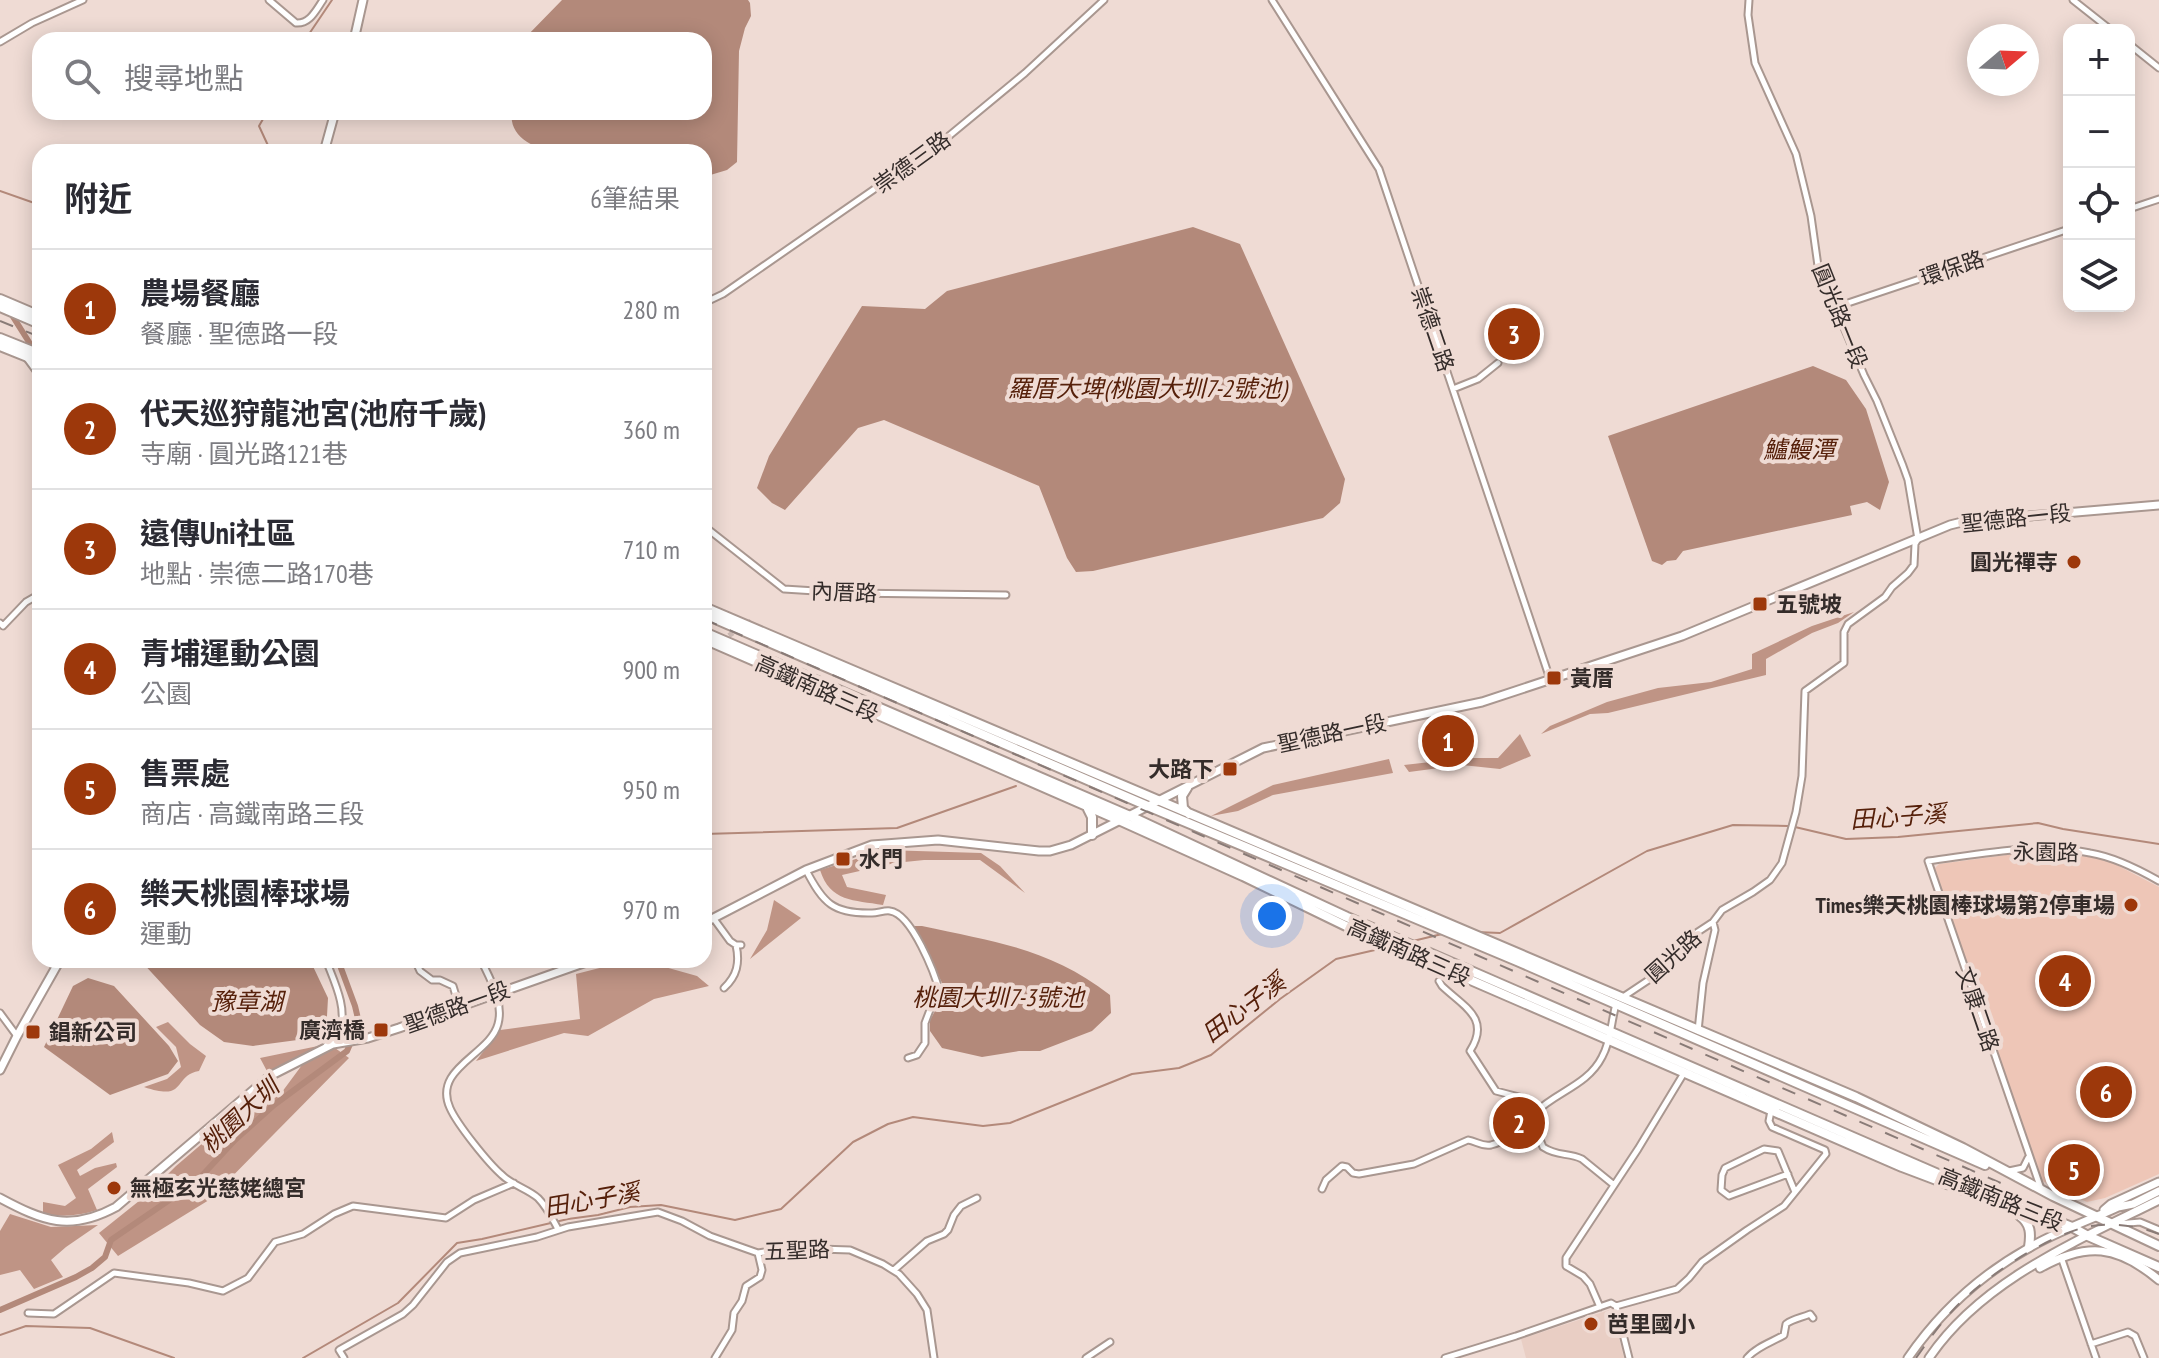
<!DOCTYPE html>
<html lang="zh-TW">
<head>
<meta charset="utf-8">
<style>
  body { margin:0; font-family:"PT Sans Narrow","Noto Sans TC",sans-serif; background:#f7f7f7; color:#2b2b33 }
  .controls { position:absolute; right:24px; top:24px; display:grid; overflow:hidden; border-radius:16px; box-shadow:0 4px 20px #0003 }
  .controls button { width:72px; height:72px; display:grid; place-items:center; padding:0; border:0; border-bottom:2px solid #e1e1e2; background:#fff; color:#2b2b33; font:40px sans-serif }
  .compass { position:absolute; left:1967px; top:24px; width:72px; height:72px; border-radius:50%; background:#fff; box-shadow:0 4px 20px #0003; rotate:71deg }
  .you { position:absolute; left:1272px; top:916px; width:28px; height:28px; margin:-20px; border:6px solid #fff; border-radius:50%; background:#1a73e8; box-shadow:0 0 0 12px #1a73e833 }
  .badge { display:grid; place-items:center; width:52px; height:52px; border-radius:50%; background:#9d380b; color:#fff; font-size:26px; font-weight:700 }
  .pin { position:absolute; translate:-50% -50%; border:4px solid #fff; box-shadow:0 2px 8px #0006 }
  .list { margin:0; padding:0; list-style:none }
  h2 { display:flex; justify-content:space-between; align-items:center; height:104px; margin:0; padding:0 32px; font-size:34px }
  h2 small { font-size:26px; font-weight:400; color:#7c7c81 }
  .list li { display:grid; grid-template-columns:52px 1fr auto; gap:24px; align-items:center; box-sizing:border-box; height:120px; padding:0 32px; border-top:2px solid #e1e1e2 }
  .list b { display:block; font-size:30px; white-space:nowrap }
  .list p { margin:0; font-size:26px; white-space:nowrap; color:#7c7c81 }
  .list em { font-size:26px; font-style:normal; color:#7c7c81 }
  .icon { flex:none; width:44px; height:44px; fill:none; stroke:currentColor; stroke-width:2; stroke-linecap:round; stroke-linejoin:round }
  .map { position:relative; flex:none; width:2159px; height:1358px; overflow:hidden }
  .search { position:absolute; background:#fff; box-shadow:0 4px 20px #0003; left:32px; top:32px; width:680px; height:88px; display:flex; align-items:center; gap:20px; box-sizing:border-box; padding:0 28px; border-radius:24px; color:#7c7c81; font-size:30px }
  .panel { position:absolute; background:#fff; box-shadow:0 4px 20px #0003; left:32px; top:144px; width:680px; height:824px; border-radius:24px }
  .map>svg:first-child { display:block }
  .built { fill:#e9cec4 }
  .green { fill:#eec6b7 }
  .forest { fill:#bf9485 }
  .water { fill:#b3897a }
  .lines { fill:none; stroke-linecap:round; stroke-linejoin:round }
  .stream { stroke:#b3897a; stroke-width:2 }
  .canal { stroke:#b3897a; stroke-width:6 }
  .street-tunnel { stroke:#cab8b2; stroke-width:5; stroke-dasharray:5 2.5; stroke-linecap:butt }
  .street-casing { stroke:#a99790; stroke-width:9 }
  .secondary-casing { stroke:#a99790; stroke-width:11 }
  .primary-casing { stroke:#a99790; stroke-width:12 }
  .street { stroke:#fff; stroke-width:5 }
  .secondary { stroke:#fff; stroke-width:7 }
  .primary { stroke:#fff; stroke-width:8 }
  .rail { stroke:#897b77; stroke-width:2; stroke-dasharray:14 14; stroke-linecap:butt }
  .poi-dot { fill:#9d380b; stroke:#efdbd4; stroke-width:3 }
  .labels { text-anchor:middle; stroke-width:8; stroke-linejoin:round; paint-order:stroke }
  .street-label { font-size:22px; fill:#342c2a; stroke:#efdbd4 }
  .poi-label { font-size:22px; font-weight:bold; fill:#342c2a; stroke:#efdbd4; text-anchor:start }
  .water-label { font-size:24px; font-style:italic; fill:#56200a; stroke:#efdbd4 }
</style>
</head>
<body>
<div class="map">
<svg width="2159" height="1358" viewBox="0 0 2159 1358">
  <rect width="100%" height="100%" fill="#efdbd4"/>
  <path class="built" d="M1612 1309 1624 1358H1526L1521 1339Z"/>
  <path class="green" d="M2029 852 2095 857 2111 862 2159 887V1174L2105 1198 2087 1202 2040 1180 2002 1075 1935 868 1939 864Z"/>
  <path class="forest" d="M1854 612 1838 623 1812 633 1766 659V675L1608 713 1590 714 1541 734 1550 726 1607 702 1658 688 1711 682 1752 669V654L1812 626Z
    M1520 734 1531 756 1500 769 1462 765 1409 772 1404 765 1466 758H1498Z
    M1389 759 1393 773 1273 795 1238 811 1211 816 1273 785Z
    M885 850 981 853 1000 866 1025 893 980 860H924L895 863 842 875 847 887 886 895 883 905C854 900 830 902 820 870Z
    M774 900 801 918 750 959 767 930Z
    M631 960H640L697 976 709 986 654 999 588 1036 564 1033 476 1061 500 1030 580 1019 576 974Z
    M168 1022 190 1044 206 1056 199 1071C172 1076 188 1102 144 1087L167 1079 181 1067 176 1047 156 1027Z
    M318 1046 268 1073 260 1058Z
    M335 1048 349 1058 209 1200 118 1256 99 1233 149 1193 176 1166 204 1142 239 1122 272 1097 282 1092 302 1065Z
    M112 1132 114 1142 77 1170 80 1176 95 1168 116 1163 117 1167 88 1189 97 1210C80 1216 60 1217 43 1214V1202L65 1206 76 1198 58 1165 91 1149Z
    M10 1214 51 1227 98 1225 66 1247 51 1260 63 1277 34 1289 20 1270 0 1275V1231Z"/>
  <path class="water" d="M562 0H748L750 3 751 16 745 28 739 51 737 162 727 170 707 176H704V152H556C535 149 508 137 512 112H704V40H523Z
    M1193 227 1240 244 1345 479 1340 503 1323 518 1093 571 1076 572 1067 558 1039 486 884 420 858 428 785 510 772 503 757 488 769 456 862 306 925 309 947 291Z
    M1813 366 1846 380 1866 409 1889 482 1880 510 1867 502 1850 506 1852 515 1683 551 1676 560 1667 561 1662 565 1652 561 1608 436Z
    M914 926H922C995 942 1049 948 1110 995L1111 1013 1092 1031 1040 1051H1019L982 1057 942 1048 930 1031V1020L940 1002 944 987Z
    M140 960H310L328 998 327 1016 315 1032 305 1039 253 1046 224 1042 200 1025Z
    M88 978 114 986 169 1046 178 1061 168 1074 110 1095 44 1047 73 986Z"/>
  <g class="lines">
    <path class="stream" d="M305 40 332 0
      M267 112 259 126 271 152
      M0 191 40 205
      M1795 827 1846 839 1898 837 2038 823 2063 829 2159 844
      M704 834 897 828 1016 786
      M1476 932 1500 933 1647 851 1733 825 1788 826
      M1413 941 1442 934
      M0 1335 26 1326 90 1328 174 1358
      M303 1358 398 1303 457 1243 482 1239 568 1219 598 1215 630 1207 661 1205 735 1220 781 1209 853 1142 888 1124 913 1117 983 1126 1010 1123 1132 1074 1179 1068 1211 1055 1280 999 1336 959 1388 947"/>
    <path class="canal" d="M10 312 34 350
      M0 1310 76 1277 92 1268 105 1257 111 1240 197 1181 235 1140 274 1105 347 1051 359 1023 355 1006 338 960"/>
    <path class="street-tunnel" d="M710 648 751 621"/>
    <defs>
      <path id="street" d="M269 0 296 23C310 24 316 10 323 0
        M1272 0 1379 169 1550 679
        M2073 0 2111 30
        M0 42 32 23 83 0
        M2129 44 2159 68
        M2129 209 2159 199
        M704 303 723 294 938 145 1025 73 1104 0
        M1836 307 2069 229
        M26 357 40 376
        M1453 389 1478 379 1498 363
        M704 526 784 589 847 593 1006 595
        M0 623 3 626 26 602 40 594
        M806 870C823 903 833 914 872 913 878 913 885 910 890 911 912 914 935 974 940 993L933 1002 925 1023V1043L917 1055 908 1058
        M714 919 730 941 736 945H741
        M415 960 420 971 432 980H440L453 986 459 1006
        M481 960C490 979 504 1002 498 1024 490 1055 432 1068 450 1108 457 1124 488 1163 502 1175 512 1185 528 1189 538 1198 547 1207 552 1218 558 1229
        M1439 981 1442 986C1464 1007 1491 1018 1470 1051L1496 1091 1530 1100 1533 1123 1543 1147C1558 1157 1568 1152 1582 1159L1614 1185
        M724 988C737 976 740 963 736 945
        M1623 997 1656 975 1681 943 1713 922 1722 910 1753 892 1770 880 1782 863 1796 812 1802 776 1805 691 1844 663V632L1848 624 1885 597 1892 587 1908 573 1914 565 1915 544 1918 539 1908 480 1903 466 1877 401 1864 375 1818 266 1811 216 1796 154 1755 63 1748 15 1749 0
        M0 1013 17 1036
        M1698 1031 1703 983 1715 930 1713 922
        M326 1046C329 1042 337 1036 339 1031 349 1010 333 979 326 960
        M2009 1171 2023 1168 2028 1158
        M1788 1174 1729 1196 1721 1190 1722 1175 1725 1168 1764 1149 1778 1151 1795 1192
        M1322 1189 1326 1180 1342 1166 1347 1167 1353 1173 1359 1174 1414 1164 1468 1140C1476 1141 1482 1147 1491 1145 1511 1140 1522 1126 1536 1112 1556 1092 1588 1085 1602 1057 1611 1041 1611 1022 1616 1004
        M2041 1189 1928 861C1981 854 2036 842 2090 853 2114 857 2138 869 2159 881
        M2118 1224 2140 1222 2159 1230
        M2061 1257 2096 1358
        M894 1270 927 1241 944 1234 948 1230 954 1215 961 1206 977 1198
        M1616 1306 1629 1358
        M1600 1307 1590 1284 1583 1276 1566 1266V1258L1638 1149 1684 1073
        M28 1313 54 1314 114 1273 189 1283 223 1291 248 1278 275 1242 303 1234 334 1214 353 1206 446 1218 474 1200 514 1183
        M2091 1344 2128 1332 2135 1336 2144 1358
        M344 1358 339 1350 403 1314 413 1305 447 1262 460 1253 537 1237 568 1227 658 1212 682 1221 710 1236 758 1253 790 1248 850 1250 883 1264 899 1274 917 1294 927 1310 934 1358
        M715 1358 732 1330 734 1313 742 1301 746 1286 760 1277 762 1270 758 1253
        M1086 1358 1110 1342
        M1445 1358 1516 1336 1611 1303 1616 1306 1677 1289 1689 1278 1702 1262 1747 1230 1784 1206 1826 1154 1825 1150 1772 1127 1769 1121 1771 1111
        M1747 1358C1756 1347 1772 1342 1784 1335L1786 1324C1794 1318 1801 1318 1810 1314L1813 1318"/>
      <path id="secondary" d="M354 40 363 0
        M324 152 335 112
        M704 923 806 870 872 845 938 840 1039 851H1050L1071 845 1263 748 1482 702 1682 636 1950 525 1962 522 2018 517 2159 505
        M0 1070 17 1036 60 960
        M0 1198C43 1221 70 1232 116 1207L270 1076 333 1044 368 1038 399 1028 592 960
        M2104 1210 2111 1204 2159 1182
        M2040 1268C2087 1242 2117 1245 2159 1280
        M1908 1358C1939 1313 1979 1276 2027 1249 2055 1232 2088 1221 2118 1207L2133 1204 2159 1191
        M1929 1358C1982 1280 2077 1241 2159 1200"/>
      <path id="primary" d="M0 299 40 316
        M0 307 40 324
        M0 338 40 354
        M0 346 40 362
        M704 607 1856 1097 1963 1148 2053 1196 2159 1246
        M704 614 1150 807 1517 961 1985 1165
        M704 632 1130 816 1347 917 1595 1025 1945 1177 2072 1227 2088 1236 2159 1267
        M704 639 1121 821 1243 876 1346 926 1902 1167 2037 1218
        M1187 788 1182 796 1183 808 1189 814
        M1088 809 1092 817V835
        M2020 1216C2031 1224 2031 1234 2029 1247"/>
    </defs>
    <use href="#street" class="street-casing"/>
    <use href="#secondary" class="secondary-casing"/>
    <use href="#primary" class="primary-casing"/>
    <use href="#street" class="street"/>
    <use href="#secondary" class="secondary"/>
    <use href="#primary" class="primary"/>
    <path class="rail" d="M0 321 40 337
      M704 619 2003 1184
      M1916 1358C1928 1341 1940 1324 1954 1309 1983 1278 2045 1237 2086 1227 2110 1222 2136 1225 2159 1234"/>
  </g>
  <g class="poi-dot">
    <circle cx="2074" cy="562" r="8"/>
    <rect x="1752" y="596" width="16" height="16" rx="4"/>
    <rect x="1546" y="670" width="16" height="16" rx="4"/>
    <rect x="1222" y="761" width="16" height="16" rx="4"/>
    <rect x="835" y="851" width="16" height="16" rx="4"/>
    <circle cx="2131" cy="905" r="8"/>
    <rect x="373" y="1022" width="16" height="16" rx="4"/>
    <rect x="25" y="1024" width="16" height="16" rx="4"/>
    <circle cx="114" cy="1188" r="8"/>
    <circle cx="1591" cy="1324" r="8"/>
  </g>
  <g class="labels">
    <g class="street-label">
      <text transform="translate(912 162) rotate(-36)" y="8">崇德三路</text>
      <text transform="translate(1952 268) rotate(-19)" y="8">環保路</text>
      <text transform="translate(1840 316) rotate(68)" y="8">圓光路一段</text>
      <text transform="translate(1433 329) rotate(71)" y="8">崇德二路</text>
      <text transform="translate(2016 518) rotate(-6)" y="8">聖德路一段</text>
      <text transform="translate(844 592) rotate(2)" y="8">內厝路</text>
      <text transform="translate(817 688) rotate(24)" y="8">高鐵南路三段</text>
      <text transform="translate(1332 733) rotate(-12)" y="8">聖德路一段</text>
      <text transform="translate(2046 852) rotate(1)" y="8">永園路</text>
      <text transform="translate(1409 952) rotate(24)" y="8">高鐵南路三段</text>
      <text transform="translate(1673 956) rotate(-42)" y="8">圓光路</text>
      <text transform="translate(457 1007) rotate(-20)" y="8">聖德路一段</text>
      <text transform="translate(1978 1009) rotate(71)" y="8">文康二路</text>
      <text transform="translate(2001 1199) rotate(22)" y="8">高鐵南路三段</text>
      <text transform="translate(797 1250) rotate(-2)" y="8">五聖路</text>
    </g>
    <g class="poi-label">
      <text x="2058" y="570" text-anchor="end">圓光禪寺</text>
      <text x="1776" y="612">五號坡</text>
      <text x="1570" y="686">黃厝</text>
      <text x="1214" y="777" text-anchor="end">大路下</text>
      <text x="859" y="867">水門</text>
      <text x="2115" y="913" text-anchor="end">Times樂天桃園棒球場第2停車場</text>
      <text x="365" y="1038" text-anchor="end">廣濟橋</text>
      <text x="49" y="1040">錩新公司</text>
      <text x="130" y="1196">無極玄光慈姥總宮</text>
      <text x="1607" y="1332">芭里國小</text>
    </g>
    <g class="water-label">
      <text x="1147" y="397">羅厝大埤(桃園大圳7-2號池)</text>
      <text x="1799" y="458">鱸鰻潭</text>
      <text transform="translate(1898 817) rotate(-4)" y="8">田心子溪</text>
      <text x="998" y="1006">桃園大圳7-3號池</text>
      <text x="247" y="1010">豫章湖</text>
      <text transform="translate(1244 1008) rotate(-37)" y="8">田心子溪</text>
      <text transform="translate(240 1116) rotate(-43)" y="8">桃園大圳</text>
      <text transform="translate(592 1200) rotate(-10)" y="8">田心子溪</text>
    </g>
  </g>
</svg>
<div class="controls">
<button>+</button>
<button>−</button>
<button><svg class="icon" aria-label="locate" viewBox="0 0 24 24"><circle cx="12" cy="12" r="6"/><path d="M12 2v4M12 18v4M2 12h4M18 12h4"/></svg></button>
<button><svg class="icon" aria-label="layers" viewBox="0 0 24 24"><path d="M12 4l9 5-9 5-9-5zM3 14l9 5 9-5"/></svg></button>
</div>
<svg class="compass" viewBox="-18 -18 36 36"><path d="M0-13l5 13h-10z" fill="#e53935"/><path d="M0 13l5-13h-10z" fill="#7c7c81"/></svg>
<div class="you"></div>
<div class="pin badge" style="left:1448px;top:741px">1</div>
<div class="pin badge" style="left:1519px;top:1123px">2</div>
<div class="pin badge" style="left:1514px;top:334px">3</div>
<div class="pin badge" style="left:2065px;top:981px">4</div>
<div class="pin badge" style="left:2074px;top:1170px">5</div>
<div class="pin badge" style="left:2106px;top:1092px">6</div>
<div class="search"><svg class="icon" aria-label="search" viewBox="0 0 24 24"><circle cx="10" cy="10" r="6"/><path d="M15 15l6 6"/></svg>搜尋地點</div>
<section class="panel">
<h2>附近<small>6筆結果</small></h2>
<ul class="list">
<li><span class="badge">1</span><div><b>農場餐廳</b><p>餐廳 · 聖德路一段</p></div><em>280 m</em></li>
<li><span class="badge">2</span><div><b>代天巡狩龍池宮(池府千歲)</b><p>寺廟 · 圓光路121巷</p></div><em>360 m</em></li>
<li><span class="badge">3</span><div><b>遠傳Uni社區</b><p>地點 · 崇德二路170巷</p></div><em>710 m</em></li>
<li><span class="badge">4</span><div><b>青埔運動公園</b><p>公園</p></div><em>900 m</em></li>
<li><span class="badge">5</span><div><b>售票處</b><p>商店 · 高鐵南路三段</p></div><em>950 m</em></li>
<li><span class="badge">6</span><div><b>樂天桃園棒球場</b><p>運動</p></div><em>970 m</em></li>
</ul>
</section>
</div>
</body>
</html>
